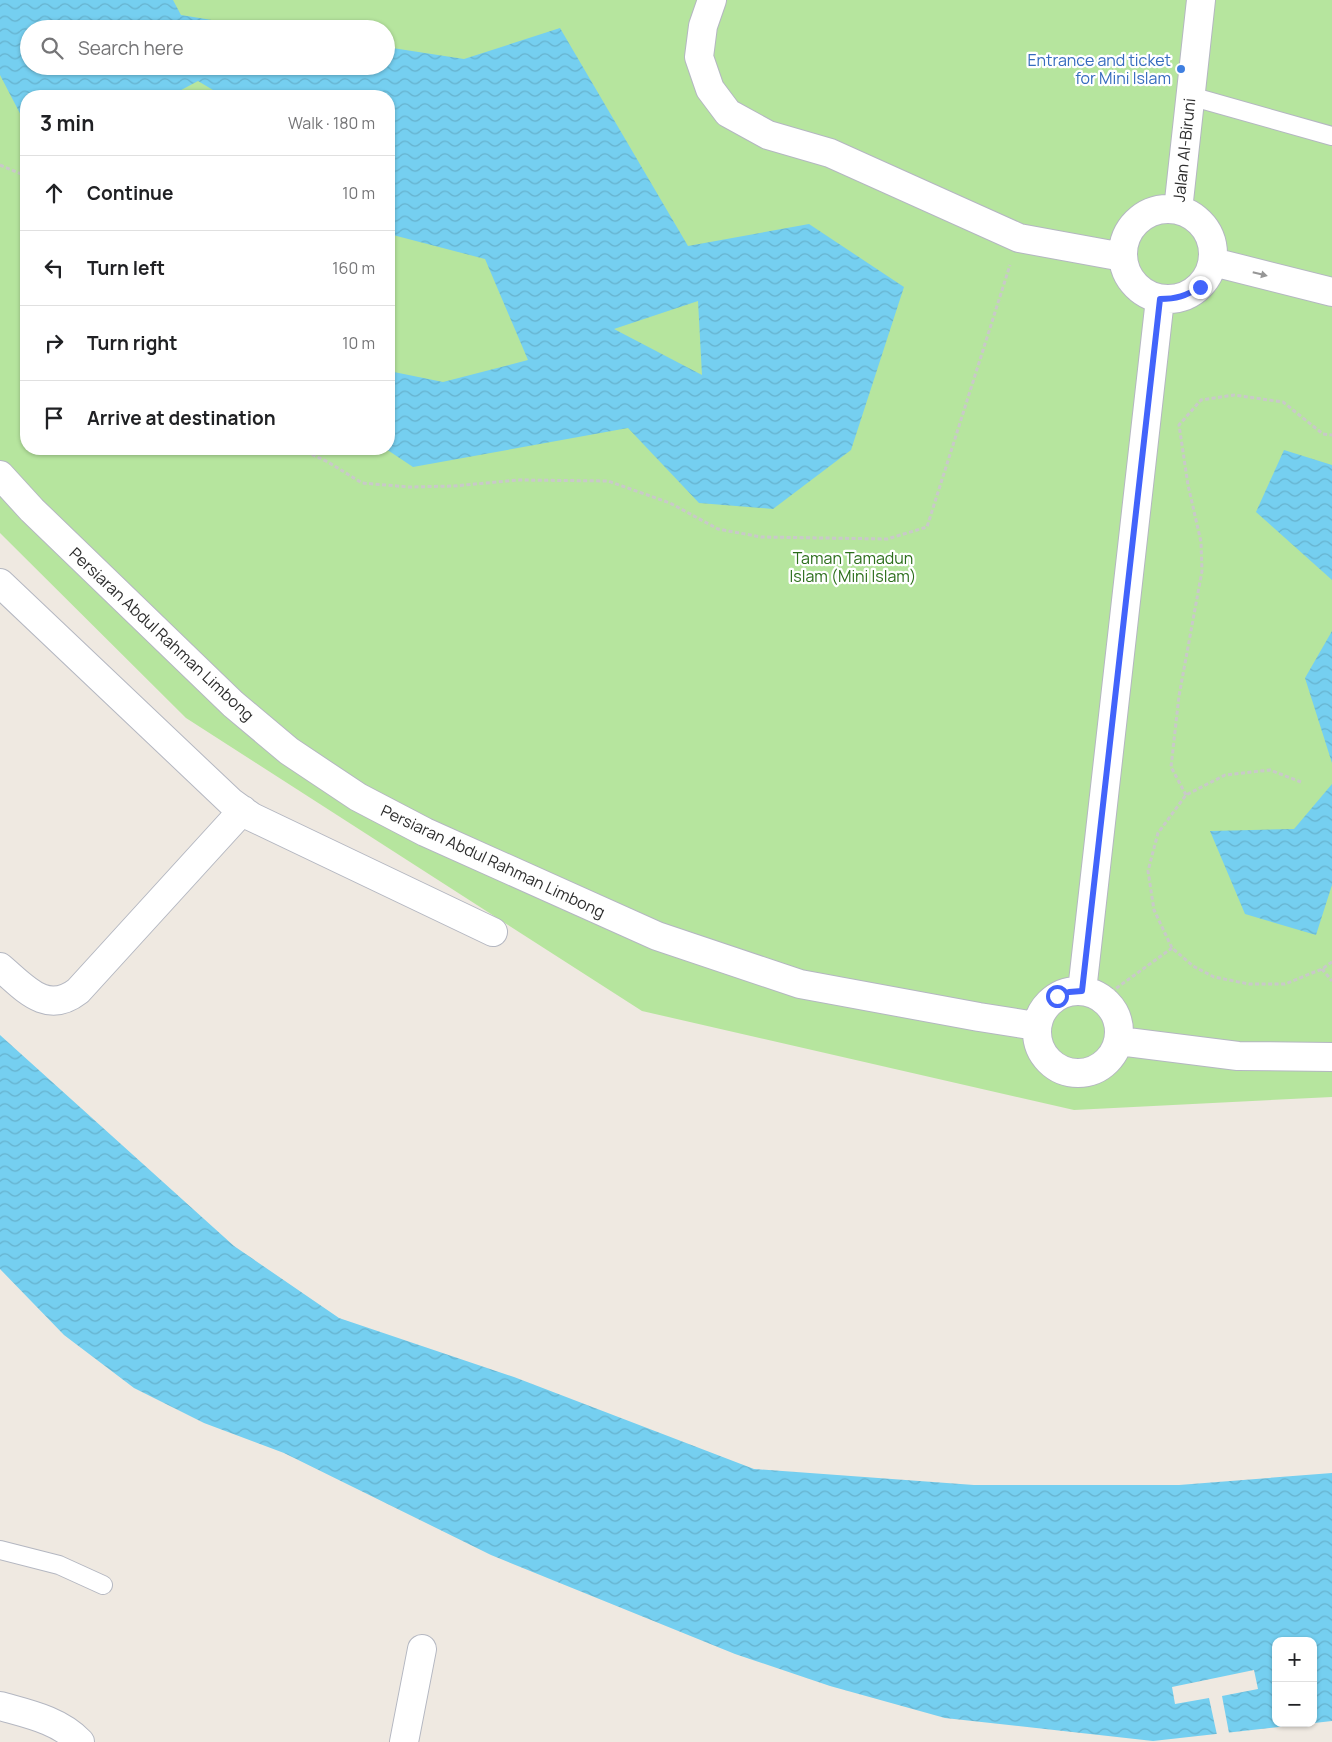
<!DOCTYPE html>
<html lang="en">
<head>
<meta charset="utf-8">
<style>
  body { margin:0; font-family:Manrope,sans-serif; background:#f6f6f6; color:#202124 }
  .controls { position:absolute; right:15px; bottom:15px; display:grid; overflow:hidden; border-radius:10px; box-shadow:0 1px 4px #0004 }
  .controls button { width:45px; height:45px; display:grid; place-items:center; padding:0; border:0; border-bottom:1px solid #e0e0e0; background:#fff; color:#202124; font:25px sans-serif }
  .stop { position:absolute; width:15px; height:15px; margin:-11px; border:4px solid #4264fb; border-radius:50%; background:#fff }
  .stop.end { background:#4264fb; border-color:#fff; box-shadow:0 1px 5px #0008 }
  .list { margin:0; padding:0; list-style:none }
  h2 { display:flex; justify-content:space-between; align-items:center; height:65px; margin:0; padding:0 20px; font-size:21px }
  h2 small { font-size:16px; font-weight:400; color:#757577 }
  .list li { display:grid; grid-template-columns:32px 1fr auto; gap:15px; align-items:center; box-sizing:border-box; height:75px; padding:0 20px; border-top:1px solid #e0e0e0 }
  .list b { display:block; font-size:19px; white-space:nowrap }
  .list em { font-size:16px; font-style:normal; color:#757577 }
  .icon { flex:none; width:28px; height:28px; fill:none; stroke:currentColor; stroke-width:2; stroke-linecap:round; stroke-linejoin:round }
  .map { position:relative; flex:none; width:1332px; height:1742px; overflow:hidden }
  .search { position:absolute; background:#fff; box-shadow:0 1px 4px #0004; left:20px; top:20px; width:375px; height:55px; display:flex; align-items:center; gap:12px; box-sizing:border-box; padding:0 18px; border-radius:28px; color:#757577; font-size:19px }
  .panel { position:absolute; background:#fff; box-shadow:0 1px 4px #0004; left:20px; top:90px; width:375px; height:365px; border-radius:20px }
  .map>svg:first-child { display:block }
  .grass { fill:#b6e59e; fill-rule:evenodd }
  .water { fill:url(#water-waves); fill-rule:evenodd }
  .pier { fill:#efe9e1 }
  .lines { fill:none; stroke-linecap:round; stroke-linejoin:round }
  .service-casing { stroke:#b4b7c1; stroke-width:20 }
  .minor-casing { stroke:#b4b7c1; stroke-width:30 }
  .path { stroke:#c9c9c9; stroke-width:3; stroke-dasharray:4 2.5; stroke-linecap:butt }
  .service { stroke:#fff; stroke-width:18 }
  .minor { stroke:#fff; stroke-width:28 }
  .oneway { fill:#969696 }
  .route { stroke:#4264fb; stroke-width:6 }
  .shop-dot { fill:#3f7fe0; stroke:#fff; stroke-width:2 }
  .labels { text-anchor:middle; stroke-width:4.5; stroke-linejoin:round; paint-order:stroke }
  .shop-label { font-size:16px; fill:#366cbe; stroke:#fff; text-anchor:end }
  .street-label { font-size:16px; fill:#2e2e2e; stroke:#fff }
  .park-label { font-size:16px; fill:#2c6e1b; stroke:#fff }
</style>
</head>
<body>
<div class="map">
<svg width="1332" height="1742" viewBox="0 0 1332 1742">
  <defs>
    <pattern id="water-waves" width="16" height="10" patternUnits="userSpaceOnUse" patternTransform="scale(1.25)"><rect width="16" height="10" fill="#75cff0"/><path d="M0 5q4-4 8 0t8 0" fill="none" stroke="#66b2ce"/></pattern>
  </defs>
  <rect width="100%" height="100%" fill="#efe9e1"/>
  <path class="grass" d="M0 0H1332V1097L1074 1110 642 1011 186 718 0 533ZM29 29H386V66H29ZM26 96H389V449H26Z"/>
  <path class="water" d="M0 0H173L181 15 267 29H29V66H386V47L464 59 560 28 688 246 809 224 904 287 851 450 773 509 699 503 628 428 413 467 386 449H389V371L443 382 528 360 485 259 389 234V96H223L198 81 170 96H26V125L0 75ZM698 301 702 375 614 329Z
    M1284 450 1332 465V580L1256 512Z
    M1332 631V763L1305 678Z
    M1332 784V885L1316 935 1245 914 1210 831 1294 829Z
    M0 1035 234 1246 339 1318 514 1377 754 1469 974 1485H1179L1332 1473V1721L1153 1741 945 1718 830 1686 735 1654 491 1555 284 1453 204 1423 134 1388 64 1335 0 1269ZM1276 1641H1313V1723H1276Z"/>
  <path class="pier" d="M1254 1670 1258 1689 1222 1696 1229 1733 1217 1735 1209 1698 1175 1704 1172 1687Z"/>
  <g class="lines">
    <defs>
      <path id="service" d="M1190 96 1332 136
        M0 1550 59 1565 103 1585"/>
      <path id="minor" d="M712 0 703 26 699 57 710 89 728 113 768 135 830 153 1019 238 1123 257
        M1123 254a45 45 0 1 1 90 0a45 45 0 1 1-90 0Z
        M1178 210 1201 0
        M1213 262 1332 292
        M0 475 32 510 233 704 289 751 358 797 425 832 657 936 800 984 979 1017 1036 1026
        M0 583 231 802 252 817 493 932
        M0 967C24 987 46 1016 78 991L243 810
        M1037 1032a41 41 0 1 1 82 0a41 41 0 1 1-82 0Z
        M1082 991 1160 299
        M1119 1041 1238 1056 1332 1057
        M0 1706C28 1714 59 1720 80 1742
        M404 1742 422 1649"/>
    </defs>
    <use href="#service" class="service-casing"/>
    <use href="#minor" class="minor-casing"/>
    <path class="path" d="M0 165 26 176
      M300 449 328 462 362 483 409 487 454 486 518 480 608 481 670 503 718 529 761 537 887 539 927 527 1010 265
      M1301 782 1270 770 1225 775 1186 795 1158 833 1148 871 1154 910 1172 948 1193 966 1214 977 1249 984H1285L1322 969 1332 962
      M1186 795 1171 767 1179 696 1202 571 1201 542 1188 485 1179 425 1201 400 1234 395 1283 402 1323 434 1332 435
      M1322 969 1332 981
      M1111 992 1172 948"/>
    <use href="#service" class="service"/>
    <use href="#minor" class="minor"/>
  </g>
  <defs><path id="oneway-solid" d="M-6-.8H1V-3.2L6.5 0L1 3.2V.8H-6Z" transform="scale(1.25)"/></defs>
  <use class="oneway" href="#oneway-solid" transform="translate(1260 274) rotate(14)"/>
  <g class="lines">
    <path class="route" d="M1057 996 1069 992 1082 991 1160 299C1176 299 1186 296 1200 287"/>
  </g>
  <circle class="shop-dot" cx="1181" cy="69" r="5"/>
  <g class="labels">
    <g class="shop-label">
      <text x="1171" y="66">Entrance and ticket<tspan x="1171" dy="18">for Mini Islam</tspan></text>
    </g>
    <g class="street-label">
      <text transform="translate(1184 150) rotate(-84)" y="6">Jalan Al-Biruni</text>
      <text transform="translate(162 634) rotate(43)" y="6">Persiaran Abdul Rahman Limbong</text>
      <text transform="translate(493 861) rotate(25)" y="6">Persiaran Abdul Rahman Limbong</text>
    </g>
    <g class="park-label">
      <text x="853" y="564">Taman Tamadun<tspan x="853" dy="18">Islam (Mini Islam)</tspan></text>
    </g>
  </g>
</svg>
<div class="controls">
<button>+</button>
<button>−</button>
</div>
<div class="stop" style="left:1057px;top:996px"></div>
<div class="stop end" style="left:1200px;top:287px"></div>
<div class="search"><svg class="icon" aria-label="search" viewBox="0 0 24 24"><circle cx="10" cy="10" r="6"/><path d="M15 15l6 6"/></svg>Search here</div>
<section class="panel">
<h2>3 min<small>Walk · 180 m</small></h2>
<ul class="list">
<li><svg class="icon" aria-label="ahead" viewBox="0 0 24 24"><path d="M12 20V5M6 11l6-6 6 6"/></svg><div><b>Continue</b></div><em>10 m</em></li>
<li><svg class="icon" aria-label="left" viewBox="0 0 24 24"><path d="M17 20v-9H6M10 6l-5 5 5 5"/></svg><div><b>Turn left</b></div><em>160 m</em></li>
<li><svg class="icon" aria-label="right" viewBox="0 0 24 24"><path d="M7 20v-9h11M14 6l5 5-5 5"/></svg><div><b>Turn right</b></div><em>10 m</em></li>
<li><svg class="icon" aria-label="arrive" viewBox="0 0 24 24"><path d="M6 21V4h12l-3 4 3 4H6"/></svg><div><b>Arrive at destination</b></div></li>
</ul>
</section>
</div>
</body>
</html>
